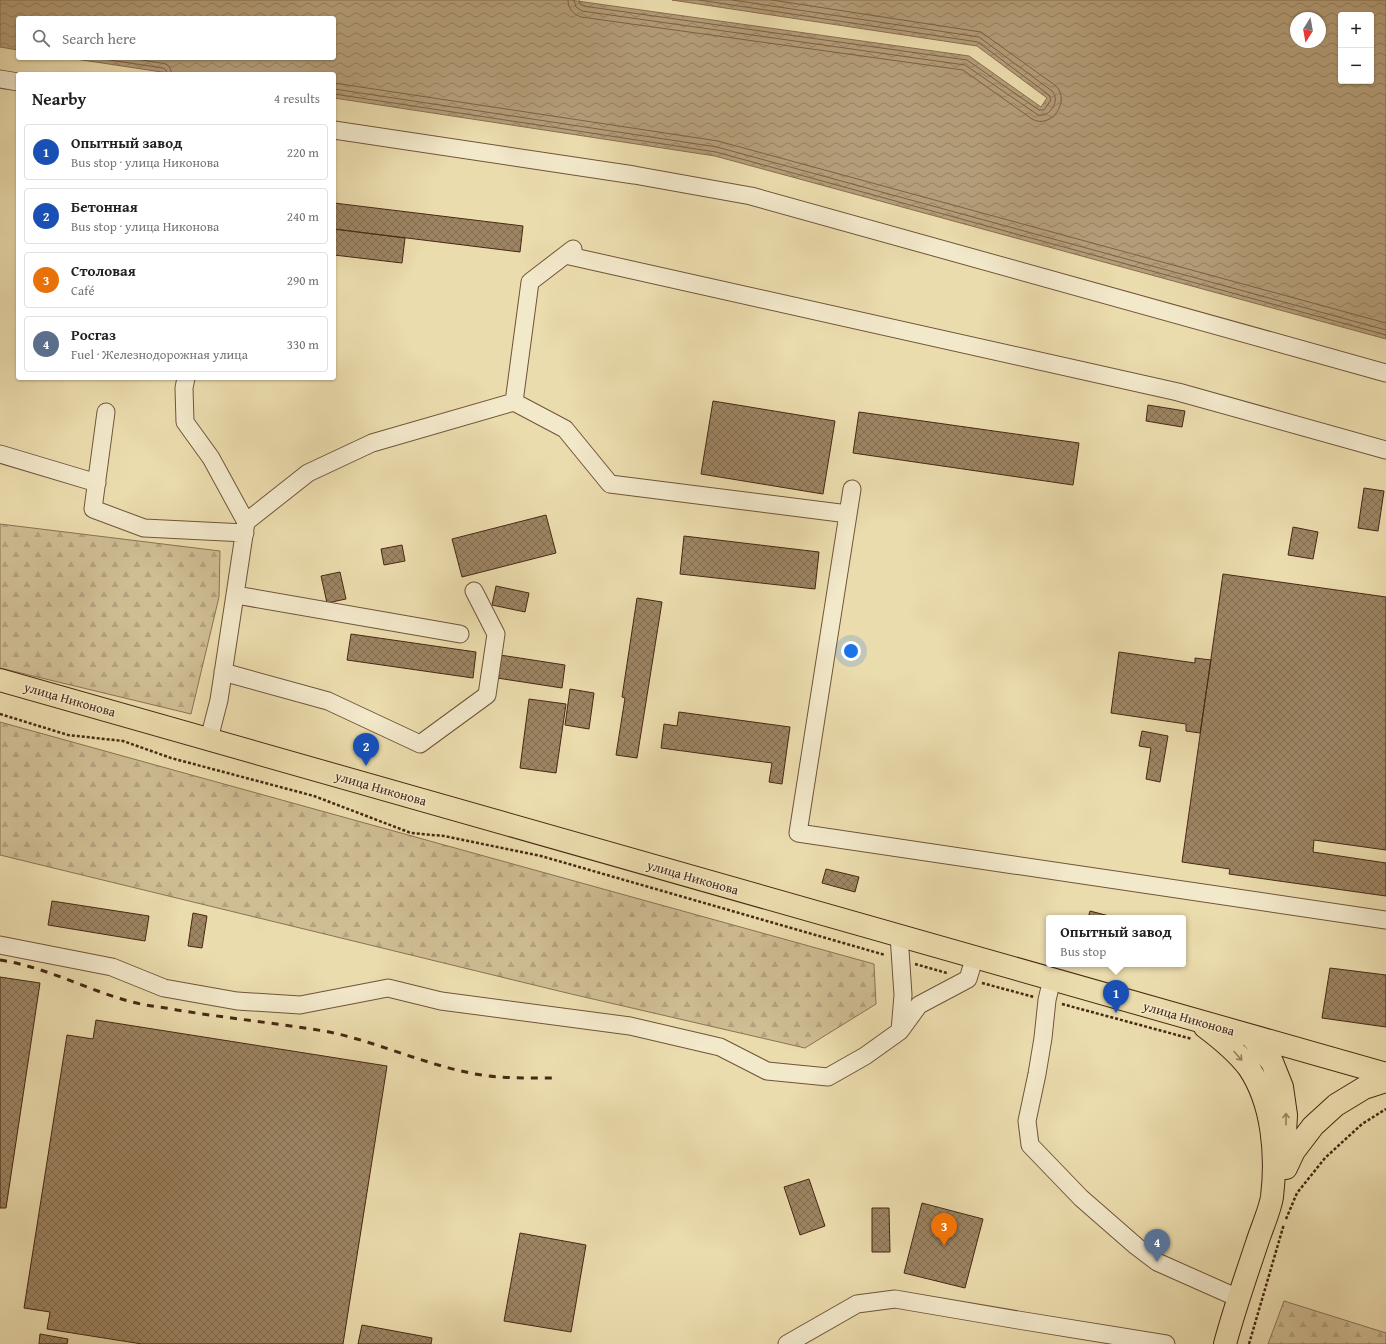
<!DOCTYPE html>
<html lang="en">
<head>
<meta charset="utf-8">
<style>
  body { margin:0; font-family:"Gentium Book Plus",serif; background:#f6f6f6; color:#202124 }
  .controls { position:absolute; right:12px; top:12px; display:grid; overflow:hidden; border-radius:4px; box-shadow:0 1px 3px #0004 }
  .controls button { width:36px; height:36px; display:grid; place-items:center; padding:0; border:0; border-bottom:1px solid #e0e0e0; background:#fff; color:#202124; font:20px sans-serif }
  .compass { position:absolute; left:1290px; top:12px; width:36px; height:36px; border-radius:50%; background:#fff; box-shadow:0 1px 3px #0004; rotate:191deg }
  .you { position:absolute; left:851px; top:651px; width:14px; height:14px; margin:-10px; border:3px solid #fff; border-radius:50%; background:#1a73e8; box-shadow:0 0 0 6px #1a73e833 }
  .badge { display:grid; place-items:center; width:26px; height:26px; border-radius:50%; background:#8f2418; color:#fff; font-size:13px; font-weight:700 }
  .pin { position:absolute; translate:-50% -33px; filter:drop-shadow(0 1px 2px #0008) }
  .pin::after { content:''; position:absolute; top:21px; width:14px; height:12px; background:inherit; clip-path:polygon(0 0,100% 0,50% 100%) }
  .popup { position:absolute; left:1046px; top:915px; width:140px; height:52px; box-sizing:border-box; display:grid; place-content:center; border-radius:4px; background:#fff; filter:drop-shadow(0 1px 3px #0005); font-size:13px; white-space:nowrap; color:#757577 }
  .popup b { font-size:15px; color:#202124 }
  .popup::after { content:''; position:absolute; left:50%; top:100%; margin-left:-8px; border:8px solid transparent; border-top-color:#fff }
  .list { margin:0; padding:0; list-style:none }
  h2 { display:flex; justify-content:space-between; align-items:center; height:52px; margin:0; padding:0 16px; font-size:17px }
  h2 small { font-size:13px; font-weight:400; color:#757577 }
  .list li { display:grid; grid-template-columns:26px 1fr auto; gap:12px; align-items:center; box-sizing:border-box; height:56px; margin:0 8px 8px; padding:0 8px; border:1px solid #e0e0e0; border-radius:4px }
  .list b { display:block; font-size:15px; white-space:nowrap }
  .list p { margin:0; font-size:13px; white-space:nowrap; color:#757577 }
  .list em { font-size:13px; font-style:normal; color:#757577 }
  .icon { flex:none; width:22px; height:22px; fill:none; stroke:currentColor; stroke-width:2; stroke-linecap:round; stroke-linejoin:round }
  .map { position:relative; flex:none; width:1386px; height:1344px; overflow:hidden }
  .search { position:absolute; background:#fff; box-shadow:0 1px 3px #0004; left:16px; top:16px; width:320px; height:44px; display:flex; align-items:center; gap:10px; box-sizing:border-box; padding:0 14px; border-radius:4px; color:#757577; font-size:15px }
  .panel { position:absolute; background:#fff; box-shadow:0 1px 3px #0004; left:16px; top:72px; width:320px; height:308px; border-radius:4px }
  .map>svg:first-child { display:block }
  .forest { fill:url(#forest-firs); stroke:#8c7253 }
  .water { fill:url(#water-waves); stroke:#896e50; fill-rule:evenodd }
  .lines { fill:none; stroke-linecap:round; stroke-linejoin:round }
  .shore { stroke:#7e6246; stroke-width:1 }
  .building { fill:url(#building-cross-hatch); stroke:#482713 }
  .minor-casing { stroke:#71543a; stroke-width:19 }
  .major-casing { stroke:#482713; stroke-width:24 }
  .path { stroke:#482713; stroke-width:2.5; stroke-dasharray:3 2; stroke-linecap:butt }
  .minor { stroke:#f2e8ca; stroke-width:17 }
  .major { stroke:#ebdcad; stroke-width:22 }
  .rail { stroke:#482713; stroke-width:3; stroke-dasharray:7 7; stroke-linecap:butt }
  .oneway { stroke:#9a8260 }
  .labels { text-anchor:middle; stroke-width:3; stroke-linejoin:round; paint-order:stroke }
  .street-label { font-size:13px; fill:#482713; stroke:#f2e8ca }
</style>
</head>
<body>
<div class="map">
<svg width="1386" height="1344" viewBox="0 0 1386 1344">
  <defs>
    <pattern id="forest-firs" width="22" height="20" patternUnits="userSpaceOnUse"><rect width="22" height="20" fill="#cfbd93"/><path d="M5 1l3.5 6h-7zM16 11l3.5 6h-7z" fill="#b3a27e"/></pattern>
    <pattern id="water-waves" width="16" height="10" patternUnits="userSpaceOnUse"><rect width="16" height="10" fill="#b49e79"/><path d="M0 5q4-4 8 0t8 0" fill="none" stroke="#948162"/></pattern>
    <pattern id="building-cross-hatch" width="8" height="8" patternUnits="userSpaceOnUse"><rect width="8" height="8" fill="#9d8563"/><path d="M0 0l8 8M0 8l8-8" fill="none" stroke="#826d50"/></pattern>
  </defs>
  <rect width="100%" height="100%" fill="#ebdcad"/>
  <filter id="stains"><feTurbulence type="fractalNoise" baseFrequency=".005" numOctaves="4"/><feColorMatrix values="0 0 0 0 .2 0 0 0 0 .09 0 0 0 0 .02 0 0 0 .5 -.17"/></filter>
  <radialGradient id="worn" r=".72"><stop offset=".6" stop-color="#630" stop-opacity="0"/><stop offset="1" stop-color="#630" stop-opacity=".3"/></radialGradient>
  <path class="forest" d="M0 524 220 551 219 597 191 714 0 668Z
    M0 722 874 964 876 1004 805 1048 567 993 0 855Z
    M1284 1301 1386 1333V1344H1268Z"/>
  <path class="water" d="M0 0H570L969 56 1041 107 1047 98 977 46 672 0H1386V339L715 156 334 98V74H175L69 58H334V18H18V50L0 47ZM1341 15H1371V81H1341ZM1296 18H1320V42H1296Z"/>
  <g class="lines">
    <path class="shore" d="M568 0C568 9 573 14 581 17L963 70 1032 119C1051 130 1071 101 1056 86L981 32 772 0
      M574 0 576 7 582 11 965 65 1038 115C1050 118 1061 100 1052 91L979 37 732 0
      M579 0 580 4 583 6 967 60 1039 110H1044L1051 100 1049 95 978 42 699 0
      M96 58 163 68 166 70 167 74
      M130 58 166 64 170 68 172 74
      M334 83 718 141 1386 323
      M334 89 717 147 1386 330
      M334 94 716 152 1386 335"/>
  </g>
  <path class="building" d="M334 203 523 226 520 252 334 229Z
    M334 229 405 238 402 263 334 255Z
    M713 401 835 421 823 494 701 474Z
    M1148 405 1185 411 1182 427 1146 421Z
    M859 412 1079 443 1073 485 853 453Z
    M1364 488 1384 491 1378 531 1358 528Z
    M546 515 556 553 462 577 452 539Z
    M1293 527 1318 532 1313 559 1288 555Z
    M684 536 819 552 815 589 680 574Z
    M402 545 405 561 384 565 381 549Z
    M340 572 346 599 327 603 321 576Z
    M1223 574 1386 597V850L1314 840 1313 852 1386 863V896L1229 874 1230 869 1182 862Z
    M496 586 529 593 525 612 492 605Z
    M637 598 662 602 637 758 616 755 625 698 622 697Z
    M351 634 476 652 473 678 347 660Z
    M1119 652 1195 663V658L1211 660 1200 733 1186 731V724L1111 713Z
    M500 655 565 665 562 688 497 678Z
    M570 689 594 693 589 729 565 725Z
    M529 699 566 704 556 773 520 768Z
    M679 712 790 727 782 784 769 782 772 763 661 748 664 724 677 726Z
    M1142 731 1168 736 1160 782 1146 779 1151 748 1139 746Z
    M826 869 859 877 855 892 822 883Z
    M52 901 149 916 145 941 48 925Z
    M1090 911 1117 918H1088Z
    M193 913 207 916 202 948 188 946Z
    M1330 968 1386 975V1027L1322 1018Z
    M0 977 40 983 6 1208H0Z
    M96 1020 387 1066 343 1344H142L47 1329 50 1312 24 1308 67 1035 93 1039Z
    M809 1179 825 1226 800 1235 784 1187Z
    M922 1203 983 1219 965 1288 904 1273Z
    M872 1208H889L890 1252H872Z
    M520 1233 586 1245 571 1332 504 1321Z
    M362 1325 432 1338 431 1344H358Z
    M40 1334 68 1339 67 1344H39Z"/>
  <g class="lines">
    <defs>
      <path id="minor" d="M0 79 18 82
        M334 130 634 175 751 196 1386 373
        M565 255 1178 392 1386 450
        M186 378 184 388 185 422 211 458 246 522
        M514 402 565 429 610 484 848 514
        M106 412 93 509 144 528 245 533
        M0 454 97 483
        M852 489 798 833 1386 920
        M236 595 460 634
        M223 672 328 701 420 744 487 695 496 634 474 591
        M209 739 219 700 246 522 308 473 372 443 514 402 530 282 573 249
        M899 935 903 995 900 1031
        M0 945 112 967 164 988 237 1001 300 1005 388 988 441 1001 630 1026 720 1047 767 1071 828 1077 865 1056 900 1031 919 1005 968 979 975 956
        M1052 979 1047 1000 1043 1038 1037 1074 1027 1121 1030 1145 1081 1198 1136 1246 1157 1262 1238 1298
        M787 1344 857 1304 895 1299 1018 1320 1166 1344"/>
      <path id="major" d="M0 680 1386 1074
        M1205 1027C1221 1039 1237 1052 1249 1068 1273 1104 1277 1155 1272 1197 1270 1210 1261 1230 1257 1243 1246 1276 1234 1310 1225 1344
        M1251 1036 1272 1062 1282 1087 1286 1115 1284 1150
        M1286 1168 1294 1151 1313 1126 1336 1105 1364 1088 1386 1081"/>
    </defs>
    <use href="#minor" class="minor-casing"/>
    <use href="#major" class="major-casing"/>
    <path class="path" d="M0 714 68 735 123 741 171 758 314 796 411 833 444 836 541 856 885 955
      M915 964 947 973
      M982 983 1034 997
      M1062 1004 1192 1039
      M1286 1219 1297 1193 1325 1158 1362 1124 1386 1109
      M1249 1344 1284 1224"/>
    <use href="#minor" class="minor"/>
    <use href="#major" class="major"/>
    <path class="rail" d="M0 960C46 967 87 990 132 1002 147 1006 162 1007 177 1010 226 1018 275 1023 324 1031 372 1040 418 1062 466 1072 495 1079 526 1078 556 1078"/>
  </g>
  <defs><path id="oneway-shaft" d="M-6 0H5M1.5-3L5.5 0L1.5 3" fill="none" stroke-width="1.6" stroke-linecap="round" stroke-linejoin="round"/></defs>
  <g class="oneway">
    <use href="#oneway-shaft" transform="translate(1238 1056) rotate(48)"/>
    <use href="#oneway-shaft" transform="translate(1286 1119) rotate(-90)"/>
  </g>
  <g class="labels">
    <g class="street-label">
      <text transform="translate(70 699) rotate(16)" y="5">улица Никонова</text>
      <text transform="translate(381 788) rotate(16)" y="5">улица Никонова</text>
      <text transform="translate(693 877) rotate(16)" y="5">улица Никонова</text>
      <text transform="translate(1189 1018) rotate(16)" y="5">улица Никонова</text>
    </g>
  </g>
  <rect width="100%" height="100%" filter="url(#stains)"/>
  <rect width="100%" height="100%" fill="url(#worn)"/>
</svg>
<div class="controls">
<button>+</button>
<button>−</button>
</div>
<svg class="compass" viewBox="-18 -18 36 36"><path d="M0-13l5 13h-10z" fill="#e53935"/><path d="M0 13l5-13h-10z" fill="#757577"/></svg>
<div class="you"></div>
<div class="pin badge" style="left:1116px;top:1013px;background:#1a4fb4">1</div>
<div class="popup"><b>Опытный завод</b>Bus stop</div>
<div class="pin badge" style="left:366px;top:766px;background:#1a4fb4">2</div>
<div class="pin badge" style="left:944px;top:1246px;background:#e8710a">3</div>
<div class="pin badge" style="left:1157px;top:1262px;background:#5c6f8a">4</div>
<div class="search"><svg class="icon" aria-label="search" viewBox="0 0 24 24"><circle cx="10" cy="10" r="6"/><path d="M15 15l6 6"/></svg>Search here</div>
<section class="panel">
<h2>Nearby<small>4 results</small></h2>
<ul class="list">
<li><span class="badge" style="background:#1a4fb4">1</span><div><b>Опытный завод</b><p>Bus stop · улица Никонова</p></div><em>220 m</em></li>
<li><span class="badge" style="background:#1a4fb4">2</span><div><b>Бетонная</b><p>Bus stop · улица Никонова</p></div><em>240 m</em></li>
<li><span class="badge" style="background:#e8710a">3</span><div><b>Столовая</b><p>Café</p></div><em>290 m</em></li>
<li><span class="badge" style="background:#5c6f8a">4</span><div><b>Росгаз</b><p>Fuel · Железнодорожная улица</p></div><em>330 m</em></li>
</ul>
</section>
</div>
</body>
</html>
